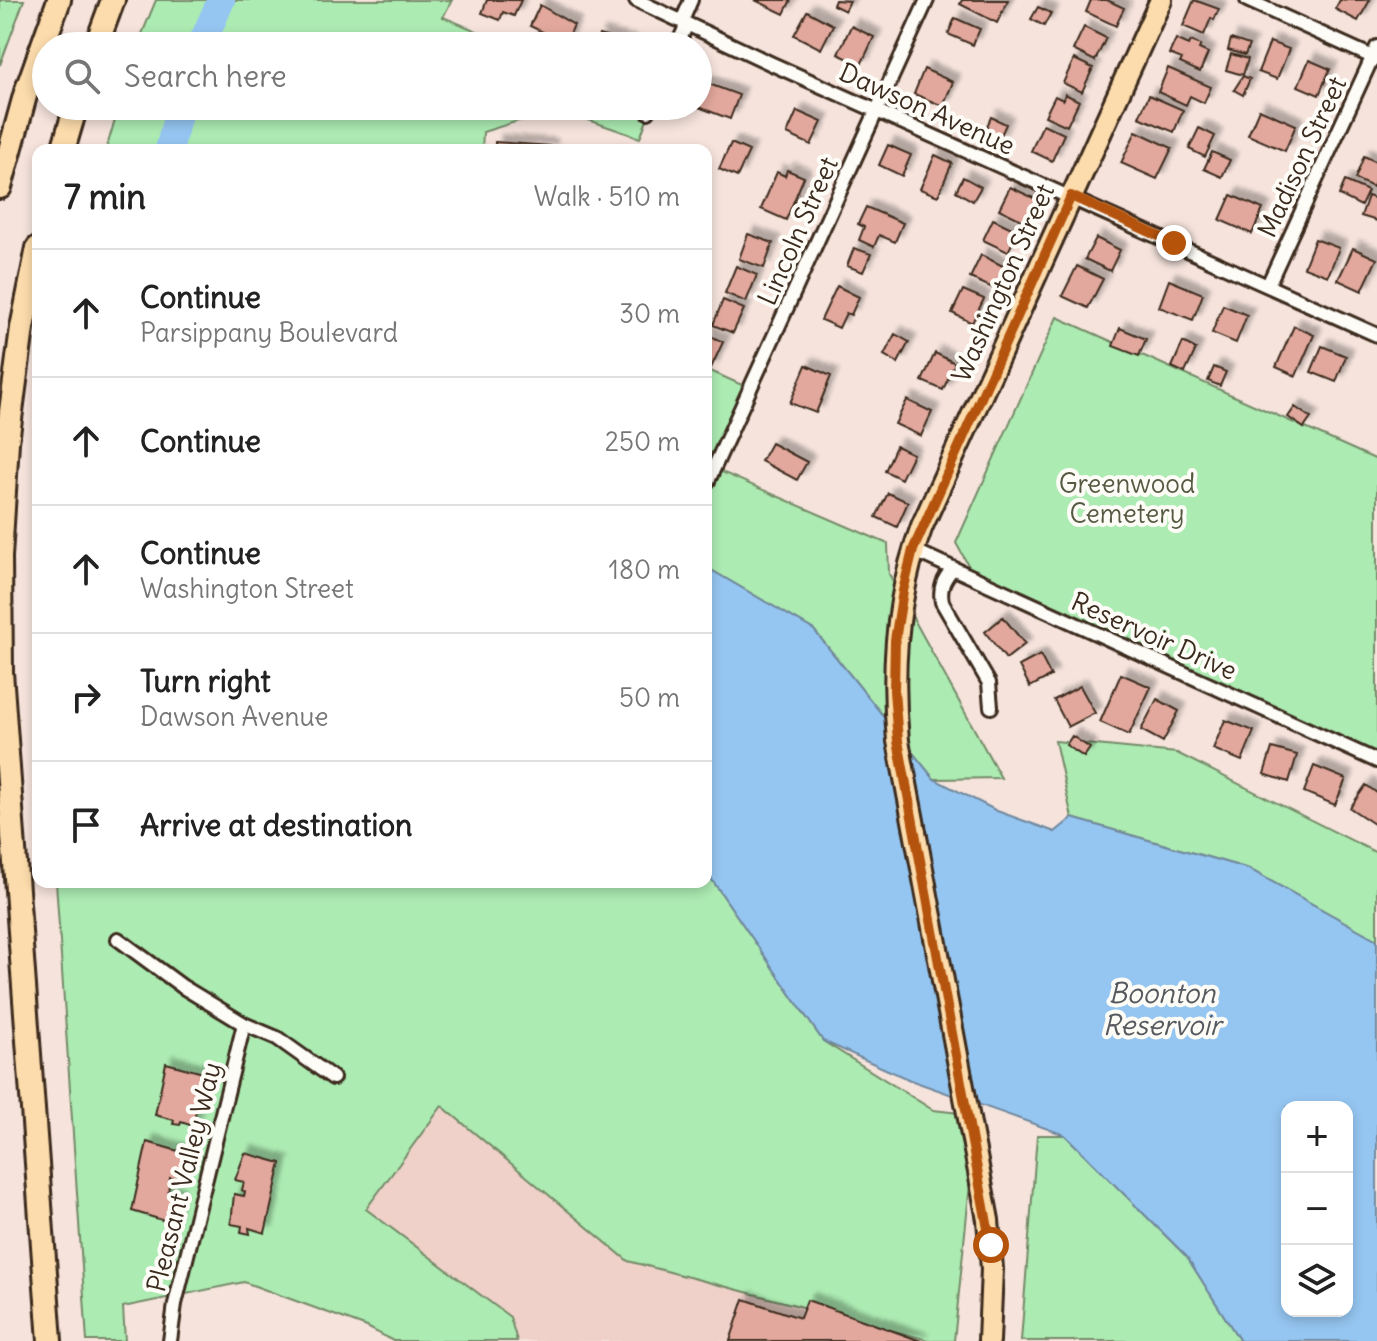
<!DOCTYPE html>
<html lang="en">
<head>
<meta charset="utf-8">
<style>
  body { margin:0; font-family:Delius,sans-serif; background:#f2f2f2; color:#222 }
  .controls { position:absolute; right:24px; bottom:24px; display:grid; overflow:hidden; border-radius:16px; box-shadow:0 4px 12px #0003 }
  .controls button { width:72px; height:72px; display:grid; place-items:center; padding:0; border:0; border-bottom:2px solid #e0e0e0; background:#fff; color:#222; font:40px sans-serif }
  .stop { position:absolute; width:24px; height:24px; margin:-18px; border:6px solid #b45309; border-radius:50%; background:#fff }
  .stop.end { background:#b45309; border-color:#fff; box-shadow:0 2px 8px #0008 }
  .list { margin:0; padding:0; list-style:none }
  h2 { display:flex; justify-content:space-between; align-items:center; height:104px; margin:0; padding:0 32px; font-size:34px }
  h2 small { font-size:26px; font-weight:400; color:#767676 }
  .list li { display:grid; grid-template-columns:52px 1fr auto; gap:24px; align-items:center; box-sizing:border-box; height:128px; padding:0 32px; border-top:2px solid #e0e0e0 }
  .list b { display:block; font-size:30px; white-space:nowrap }
  .list p { margin:0; font-size:26px; white-space:nowrap; color:#767676 }
  .list em { font-size:26px; font-style:normal; color:#767676 }
  .icon { flex:none; width:44px; height:44px; fill:none; stroke:currentColor; stroke-width:2; stroke-linecap:round; stroke-linejoin:round }
  .map { position:relative; flex:none; width:1377px; height:1341px; overflow:hidden }
  .search { position:absolute; background:#fff; box-shadow:0 4px 12px #0003; left:32px; top:32px; width:680px; height:88px; display:flex; align-items:center; gap:20px; box-sizing:border-box; padding:0 28px; border-radius:44px; color:#767676; font-size:30px }
  .panel { position:absolute; background:#fff; box-shadow:0 4px 12px #0003; left:32px; top:144px; width:680px; height:744px; border-radius:16px }
  .map>svg:first-child { display:block }
  .built { fill:#efd1c9 }
  .green { fill:#acebb2; stroke:#748a68; stroke-width:2 }
  .water { fill:#95c6f1; stroke:#71889d; stroke-width:2; fill-rule:evenodd }
  .lines { fill:none; stroke-linecap:round; stroke-linejoin:round }
  .river { stroke:#95c6f1; stroke-width:28 }
  .building { fill:#e2a89d; stroke:#3b2a1e; stroke-width:2; filter:url(#shadow) }
  .street-casing { stroke:#3b2a1e; stroke-width:18 }
  .primary-casing { stroke:#3b2a1e; stroke-width:26 }
  .highway-casing { stroke:#3b2a1e; stroke-width:28 }
  .street { stroke:#fdfcf7; stroke-width:12 }
  .primary { stroke:#fcdcac; stroke-width:20 }
  .highway { stroke:#fcdcac; stroke-width:22 }
  .route { stroke:#b45309; stroke-width:10 }
  .labels { text-anchor:middle; stroke-width:8; stroke-linejoin:round; paint-order:stroke }
  .street-label { font-size:26px; fill:#3b2a1e; stroke:#fdfcf7 }
  .park-label { font-size:26px; fill:#575a43; stroke:#fdfcf7 }
  .water-label { font-size:28px; font-style:italic; fill:#56595d; stroke:#fdfcf7 }
</style>
</head>
<body>
<div class="map">
<svg width="1377" height="1341" viewBox="0 0 1377 1341">
  <defs>
    <filter id="shadow"><feDropShadow dx="7" dy="-7" stdDeviation="2" flood-color="#0004"/></filter>
  </defs>
  <rect width="100%" height="100%" fill="#f5e3dc"/>
  <filter id="ink" filterUnits="userSpaceOnUse"><feTurbulence type="fractalNoise" baseFrequency=".0125" numOctaves="2"/><feDisplacementMap in="SourceGraphic" scale="16" xChannelSelector="R" yChannelSelector="G"/><feConvolveMatrix kernelMatrix="1 2 1 2 8 2 1 2 1" color-interpolation-filters="sRGB"/></filter>
  <g filter="url(#ink)">
    <path class="built" d="M442 1106 628 1261 932 1341H517L509 1317 366 1209Z"/>
    <path class="green" d="M0 0H24L0 65Z
      M156 0H452L443 17 513 46H137Z
      M119 106H652L640 138 557 109 483 132 482 150H106Z
      M1057 317 1377 460V760L978 583 956 543Z
      M706 369 751 389 717 470 888 544 889 574 1001 778 934 779 814 630 706 567Z
      M1055 741 1177 753 1377 853V940L1249 869 1072 818Z
      M706 871 823 1041 933 1110 977 1115 954 1341H932L628 1261 442 1106 366 1209 510 1317 517 1341H393L367 1327 244 1282 123 1307 125 1341H87L56 882H706Z
      M1037 1135H1065L1187 1257 1240 1341H1021Z"/>
    <path class="water" d="M706 567 814 630 934 779 997 811 1055 832 1072 818 1249 869 1377 940V1341H1240L1187 1257 1065 1135 910 1080 823 1041 706 871ZM1287 1107H1347V1311H1287Z"/>
    <g class="lines">
      <path class="river" d="M201 46 221 0
        M169 150 180 106"/>
    </g>
    <path class="building" d="M487 0H521L514 16 503 12 500 20 482 13Z
      M755 0H791L784 14Z
      M835 0 850 1 845 11 833 5Z
      M962 0H1008L997 23 960 4Z
      M1091 0H1107L1124 8 1116 26 1086 12Z
      M1194 0 1219 9 1214 20 1211 18 1204 35 1183 26Z
      M1340 0H1370L1358 21 1335 9Z
      M540 5 574 25 566 43 530 26Z
      M1038 7 1051 13 1044 26 1031 19Z
      M807 11 833 25 821 49 794 35Z
      M955 18 980 29 973 45 948 34Z
      M851 26 874 37 861 65 838 54Z
      M1084 27 1106 38 1095 61 1073 50Z
      M599 35 631 44 630 46H596Z
      M1176 39 1189 45 1191 41 1201 45 1199 49 1208 53 1200 72 1180 63 1182 59 1169 54Z
      M1231 39 1249 45 1245 55 1228 50Z
      M1270 42 1289 49 1277 79 1258 72Z
      M1231 54 1248 59 1243 75 1226 70Z
      M1074 59 1093 68 1082 92 1063 83Z
      M1309 60 1330 69 1319 95 1298 86Z
      M1168 68 1211 87 1204 103 1190 96 1186 105 1158 92Z
      M924 69 953 82 943 106 914 94Z
      M1243 76 1250 79 1243 95 1234 90Z
      M698 80 739 95 730 119 696 106Z
      M1065 94 1079 101 1067 126 1045 116 1055 96 1063 100Z
      M1149 95 1183 110 1174 132 1139 117Z
      M1259 109 1296 125 1285 151 1248 135Z
      M797 111 822 122 811 145 787 134Z
      M991 117 1006 124 999 140 984 133Z
      M1043 124 1064 134 1052 161 1031 151Z
      M1199 128 1215 136 1205 157 1189 149Z
      M1136 131 1172 148 1157 179 1121 163Z
      M495 142 550 146V150H495Z
      M731 143 749 151 737 177 719 169Z
      M888 145 911 155 902 176 879 165Z
      M1212 152 1230 160 1222 177 1204 169Z
      M935 155 952 163 938 196 920 189Z
      M1364 156 1377 162V178L1373 187 1355 179Z
      M787 170 804 177 786 220 761 209 777 172 785 176Z
      M963 177 981 187 973 201 956 191Z
      M1345 181 1368 191 1361 206 1339 195Z
      M1010 187 1038 200 1028 223 999 209Z
      M1231 195 1263 209 1252 234 1220 220Z
      M1368 196 1377 199V221L1361 216Z
      M866 207 903 223 895 242 879 235 874 247 859 240 864 227 858 224Z
      M993 219 1018 231 1008 252 983 240Z
      M748 234 773 243 764 268 739 259Z
      M1096 238 1120 250 1110 271 1085 259Z
      M1315 239 1339 248 1328 276 1304 267Z
      M854 248 871 254 863 272 847 266Z
      M1353 248 1377 259 1362 291 1338 280Z
      M981 255 1005 267 995 289 970 278Z
      M736 266 757 275 746 302 725 293Z
      M1077 266 1103 279 1088 308 1062 296Z
      M1169 280 1203 294 1193 320 1159 307Z
      M837 286 859 297 851 315 846 313 839 328 821 320Z
      M963 290 984 299 972 323 952 313Z
      M723 300 744 309 733 333 713 325Z
      M1223 305 1247 315 1236 343 1212 333Z
      M1294 326 1314 335 1296 376 1276 367Z
      M1120 328 1146 339 1139 356 1113 346Z
      M706 334 723 342 711 368 706 366Z
      M895 334 909 342 898 363 884 355Z
      M1183 342 1196 349 1185 373 1172 367Z
      M1322 346 1346 356 1336 382 1311 372Z
      M935 353 955 363 943 390 922 381Z
      M806 365 831 376 816 413 790 403Z
      M1214 367 1226 372 1220 386 1208 381Z
      M907 400 932 412 921 436 895 424Z
      M1295 407 1311 418 1304 428 1288 417Z
      M771 443 807 462 797 480 761 461Z
      M896 446 913 454 901 479 885 471Z
      M888 493 908 502 897 527 876 517Z
      M1003 617 1025 644 1006 659 985 632Z
      M1040 655 1051 676 1030 687 1019 666Z
      M1121 674 1151 687 1129 735 1100 722Z
      M1080 686 1095 713 1068 727 1054 700Z
      M1157 699 1179 711 1163 742 1141 730Z
      M1225 720 1254 731 1242 761 1213 749Z
      M1072 736 1090 748 1084 757 1066 745Z
      M1272 748 1297 755 1289 782 1264 774Z
      M1314 766 1346 779 1335 805 1304 792Z
      M1366 785 1377 793V826L1350 808Z
      M166 1063 203 1073 193 1126 181 1122 180 1125 173 1124 174 1120 155 1115Z
      M147 1142 185 1153 176 1179 170 1178 168 1193 177 1194 172 1223 132 1211Z
      M245 1153 281 1163 265 1233 249 1228 250 1234 241 1232 242 1226 231 1224 234 1194 244 1196 245 1192 242 1190 244 1182 235 1180Z
      M744 1299 800 1318 807 1300 921 1341H730Z"/>
    <g class="lines">
      <defs>
        <path id="street" d="M636 0 772 64 1377 335
          M1247 0 1377 59
          M682 21 691 0
          M677 46 687 24
          M648 112 651 106
          M1268 285 1377 47
          M708 481 927 0
          M913 550 1377 761
          M953 568C944 579 939 587 942 602L989 683 991 707
          M118 939 183 987 244 1024 277 1038 333 1078
          M170 1341 175 1304 244 1024"/>
        <path id="primary" d="M989 1341 992 1269 988 1220 898 741C891 667 896 596 922 526L1161 0"/>
        <path id="highway" d="M96 46 113 0
          M63 150 76 106
          M0 187 26 92 59 0
          M38 248 22 328 7 442 0 557 1 672 50 1341"/>
      </defs>
      <use href="#street" class="street-casing"/>
      <use href="#primary" class="primary-casing"/>
      <use href="#highway" class="highway-casing"/>
      <use href="#street" class="street"/>
      <use href="#primary" class="primary"/>
      <use href="#highway" class="highway"/>
    </g>
  </g>
  <g class="lines" filter="url(#ink)">
    <path class="route" d="M991 1245 898 741 894 691 895 640 903 591 913 550 1071 196 1174 243"/>
  </g>
  <g class="labels">
    <g class="street-label">
      <text transform="translate(927 109) rotate(24)" y="9">Dawson Avenue</text>
      <text transform="translate(1302 157) rotate(-65)" y="9">Madison Street</text>
      <text transform="translate(798 231) rotate(-66)" y="9">Lincoln Street</text>
      <text transform="translate(1003 283) rotate(-66)" y="9">Washington Street</text>
      <text transform="translate(1154 636) rotate(24)" y="9">Reservoir Drive</text>
      <text transform="translate(184 1177) rotate(-76)" y="9">Pleasant Valley Way</text>
    </g>
    <g class="park-label">
      <text x="1127" y="493">Greenwood<tspan x="1127" dy="30">Cemetery</tspan></text>
    </g>
    <g class="water-label">
      <text x="1162" y="1003">Boonton<tspan x="1162" dy="32">Reservoir</tspan></text>
    </g>
  </g>
</svg>
<div class="controls">
<button>+</button>
<button>−</button>
<button><svg class="icon" aria-label="layers" viewBox="0 0 24 24"><path d="M12 4l9 5-9 5-9-5zM3 14l9 5 9-5"/></svg></button>
</div>
<div class="stop" style="left:991px;top:1245px"></div>
<div class="stop end" style="left:1174px;top:243px"></div>
<div class="search"><svg class="icon" aria-label="search" viewBox="0 0 24 24"><circle cx="10" cy="10" r="6"/><path d="M15 15l6 6"/></svg>Search here</div>
<section class="panel">
<h2>7 min<small>Walk · 510 m</small></h2>
<ul class="list">
<li><svg class="icon" aria-label="ahead" viewBox="0 0 24 24"><path d="M12 20V5M6 11l6-6 6 6"/></svg><div><b>Continue</b><p>Parsippany Boulevard</p></div><em>30 m</em></li>
<li><svg class="icon" aria-label="ahead" viewBox="0 0 24 24"><path d="M12 20V5M6 11l6-6 6 6"/></svg><div><b>Continue</b></div><em>250 m</em></li>
<li><svg class="icon" aria-label="ahead" viewBox="0 0 24 24"><path d="M12 20V5M6 11l6-6 6 6"/></svg><div><b>Continue</b><p>Washington Street</p></div><em>180 m</em></li>
<li><svg class="icon" aria-label="right" viewBox="0 0 24 24"><path d="M7 20v-9h11M14 6l5 5-5 5"/></svg><div><b>Turn right</b><p>Dawson Avenue</p></div><em>50 m</em></li>
<li><svg class="icon" aria-label="arrive" viewBox="0 0 24 24"><path d="M6 21V4h12l-3 4 3 4H6"/></svg><div><b>Arrive at destination</b></div></li>
</ul>
</section>
</div>
</body>
</html>
